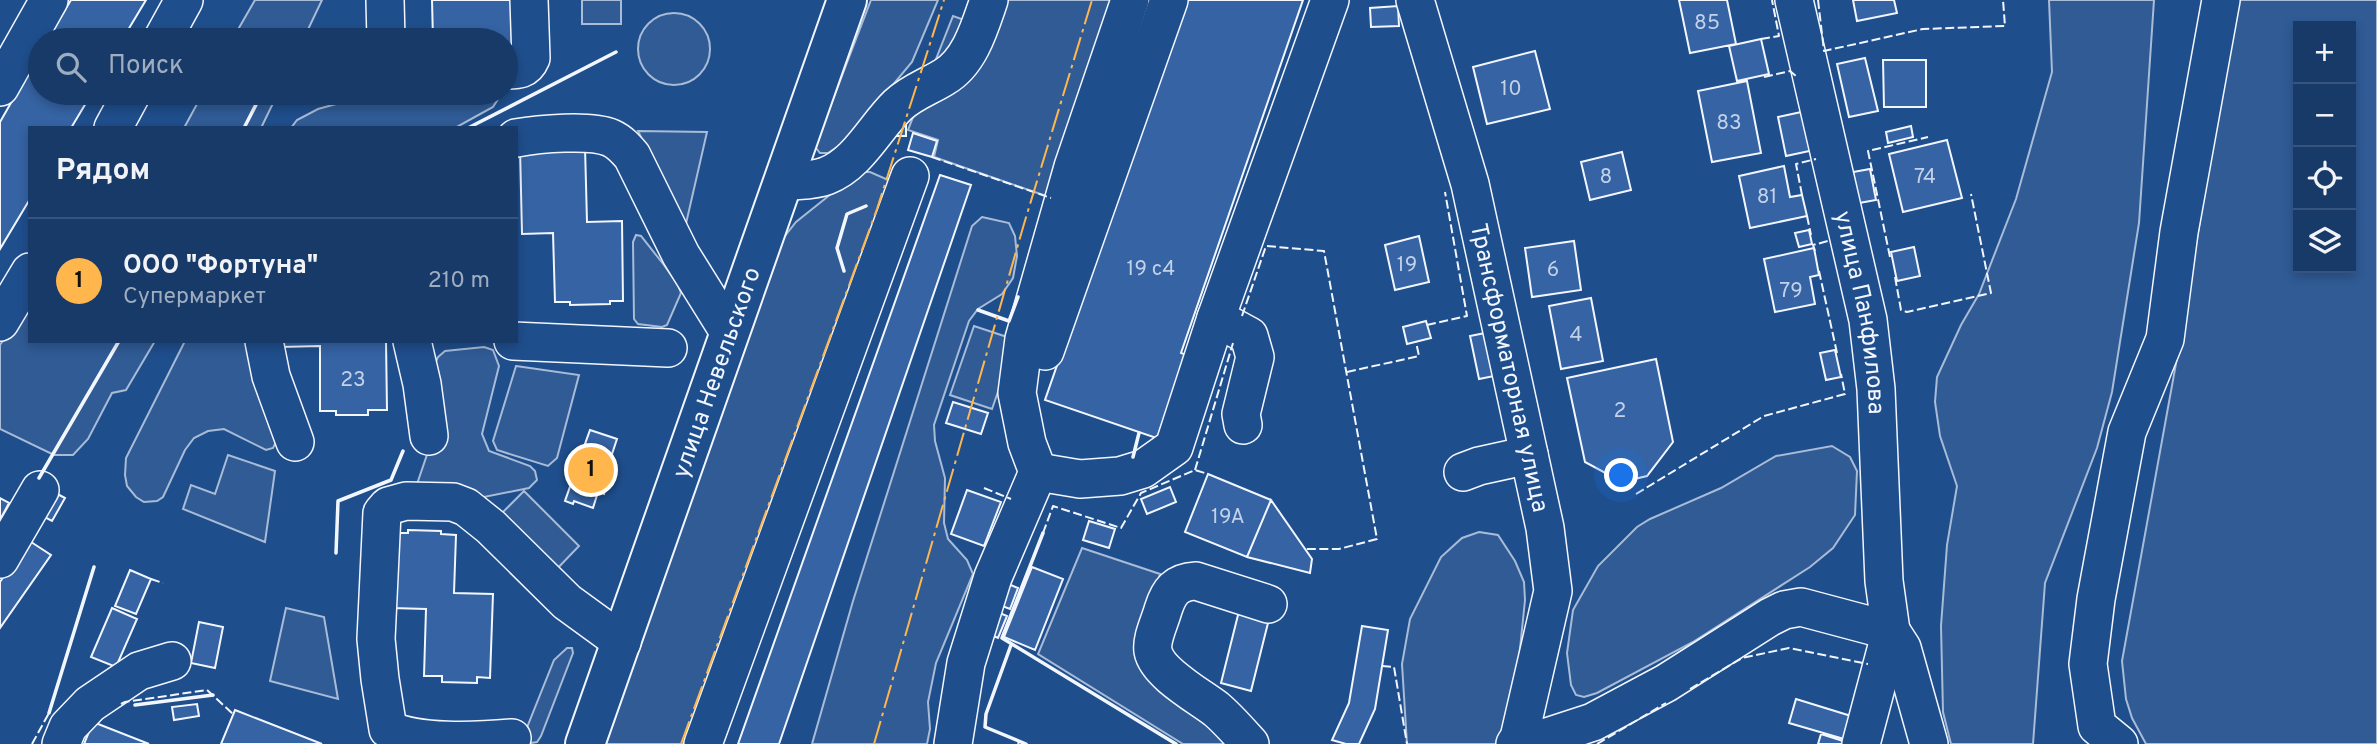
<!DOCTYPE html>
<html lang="ru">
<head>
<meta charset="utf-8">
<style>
  body { margin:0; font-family:Overpass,sans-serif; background:#244571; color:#f1f3f6 }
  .controls { position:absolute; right:21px; top:21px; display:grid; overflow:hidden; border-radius:0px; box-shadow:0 4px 10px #0003 }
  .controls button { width:63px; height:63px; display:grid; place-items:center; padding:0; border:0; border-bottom:2px solid #36547d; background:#173a69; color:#f1f3f6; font:35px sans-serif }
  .you { position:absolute; left:1622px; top:476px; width:24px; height:24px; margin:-18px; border:5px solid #fff; border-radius:50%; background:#1a73e8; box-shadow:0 0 0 10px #1a73e833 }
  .badge { display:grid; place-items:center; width:46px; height:46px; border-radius:50%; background:#ffb74d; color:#111; font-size:23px; font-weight:700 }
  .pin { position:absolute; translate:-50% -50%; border:4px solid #fff; box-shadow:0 2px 7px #0006 }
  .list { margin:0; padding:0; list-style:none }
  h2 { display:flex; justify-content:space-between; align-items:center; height:91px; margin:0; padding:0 28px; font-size:30px }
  h2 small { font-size:23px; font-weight:400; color:#9eadc0 }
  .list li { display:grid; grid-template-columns:46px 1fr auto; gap:21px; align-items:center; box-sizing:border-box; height:126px; padding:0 28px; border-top:2px solid #36547d }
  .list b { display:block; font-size:26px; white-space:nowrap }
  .list p { margin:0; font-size:23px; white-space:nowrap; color:#9eadc0 }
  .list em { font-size:23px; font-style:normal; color:#9eadc0 }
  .icon { flex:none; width:38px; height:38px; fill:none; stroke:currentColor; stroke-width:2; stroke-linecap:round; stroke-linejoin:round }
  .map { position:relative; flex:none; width:2377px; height:744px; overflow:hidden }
  .search { position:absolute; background:#173a69; box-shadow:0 4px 10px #0003; left:28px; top:28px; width:490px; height:77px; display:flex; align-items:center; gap:18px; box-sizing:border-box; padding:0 24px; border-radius:38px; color:#9eadc0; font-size:26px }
  .panel { position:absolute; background:#173a69; box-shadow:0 4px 10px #0003; left:28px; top:126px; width:490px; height:217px; border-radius:0px }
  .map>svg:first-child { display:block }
  .built { fill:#305b95; stroke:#a8bbd7; stroke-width:2; fill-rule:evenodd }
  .building { fill:#3563a3; stroke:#f2f6ff; stroke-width:2 }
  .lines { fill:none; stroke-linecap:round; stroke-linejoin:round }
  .minor-casing { stroke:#f2f6ff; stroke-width:40 }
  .major-casing { stroke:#f2f6ff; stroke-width:42 }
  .minor { stroke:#1f4e8c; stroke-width:37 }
  .major { stroke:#1f4e8c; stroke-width:38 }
  .fence { stroke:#f2f6ff; stroke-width:2; stroke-dasharray:9 3.5; stroke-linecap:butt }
  .wall { stroke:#f2f6ff; stroke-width:3.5 }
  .power { stroke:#ffb74d; stroke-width:2; stroke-dasharray:24 5 3.5 5; stroke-linecap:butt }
  .labels { text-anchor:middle; stroke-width:5; stroke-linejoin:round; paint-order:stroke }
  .number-label { font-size:21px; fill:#c3d1e8 }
  .street-label { font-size:24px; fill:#f2f6ff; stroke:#1f4e8c }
</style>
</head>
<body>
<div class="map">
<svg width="2377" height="744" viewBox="0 0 2377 744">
  <rect width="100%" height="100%" fill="#1f4e8c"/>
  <path class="built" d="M255 0H322L303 40H232Z
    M582 0H621V24H582Z
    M871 0H938L912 62 846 141 828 153H820L816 148 817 141Z
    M975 0H1113L1049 197 934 157 938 140 908 130 953 16 967 21Z
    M2049 0H2154L2139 223 2112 392 2097 448 2045 583 2033 744H1951L1943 712 1941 626 1947 545 1957 486 1940 436 1935 402 1937 377 1961 325 1979 294 2016 199 2052 72Z
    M2237 0H2377V744H2146L2132 718 2126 699 2122 661 2177 358ZM2298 26H2351V268H2298Z
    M638 49a36 36 0 1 1 72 0a36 36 0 1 1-72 0Z
    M203 93H278L261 128H184Z
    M376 93H496L498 99 493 107 455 128H291L297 120 318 109Z
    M638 131 707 132 685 228Z
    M863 172H870L893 182 689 744H604L781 241 796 222 841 186Z
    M982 217 1009 223 1015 236 1017 256 1013 278 1002 294 978 309 969 321 934 425 935 441 945 478 944 523 948 539 967 560 973 574 936 663 928 702 930 729 927 744H812L853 601 972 226Z
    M636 235 641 236 664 265 678 285 681 293 667 325 662 327 638 324 634 319 633 242Z
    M30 299V341H155L126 390 112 393 88 439 73 455H54L0 429V345Z
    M974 326 1016 340 992 409 950 395Z
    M185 341H248V356L256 387 276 442 273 448 266 450 224 429 208 431 194 438 185 450 163 497 157 501 144 502 136 497 127 486 125 475 126 458Z
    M484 347 493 350 499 366 482 434 489 451 530 466 535 471 537 480 529 488 479 498 416 487 433 437V368L438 357 445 351Z
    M516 366 579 375 557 458 548 466 497 450 493 441Z
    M1832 446 1850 457 1857 471 1855 515 1833 548 1810 567 1693 642 1597 693 1584 697 1576 695 1571 685 1567 653 1573 610 1598 566 1637 527 1650 519 1721 488 1776 456Z
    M228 455 275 471 265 542 183 509 191 485 215 494Z
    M524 491 579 546 552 574 496 519Z
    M1479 532 1498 535 1515 561 1524 582 1525 600 1513 717 1503 744H1407L1402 664 1410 619 1441 557 1462 538Z
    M1082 548 1160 574 1135 654 1245 744H1183L1038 654Z
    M286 608 324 617 338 699 270 681Z
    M567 648H572L573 653 541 736 537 742 531 743 526 738V730L554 660Z"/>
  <path class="building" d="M71 0H146L122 40H47Z
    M432 0H511L512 49H506V40H433Z
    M1184 0H1303L1181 353 1196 359 1168 442 1045 400Z
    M1679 0H1727L1736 44 1690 53Z
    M1853 0H1894L1897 13 1857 21Z
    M1398 6 1399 26 1371 27 1370 8Z
    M1761 39 1769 74 1737 81 1729 46Z
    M1535 51 1550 109 1487 124 1473 67Z
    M40 52V93H92L71 128H30V199L0 249V122Z
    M1865 58 1878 111 1849 117 1837 64Z
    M1883 60H1926V107H1884Z
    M1747 81 1761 153 1712 162 1698 91Z
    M1806 111 1814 150 1786 156 1778 117Z
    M906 121V136H891Z
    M1911 126 1913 137 1888 143 1886 132Z
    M913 133 937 141 932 157 908 150Z
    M1947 140 1962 198 1903 212 1889 154Z
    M585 147 587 222 622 221 623 301H610V304L570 305V302H555L553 233 522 234 520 148Z
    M1622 152 1631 190 1590 200 1581 162Z
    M1784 166 1790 197 1802 195 1807 216 1750 228 1739 176Z
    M1870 169 1876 200 1859 203 1853 172Z
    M940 175 971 185 779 744H738Z
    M1809 230 1812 244 1799 247 1795 233Z
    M1419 236 1429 282 1395 290 1385 245Z
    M1574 241 1581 290 1532 297 1525 248Z
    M1914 247 1920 276 1897 281 1891 252Z
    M1814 248 1819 275 1810 277 1815 304 1775 312 1764 259Z
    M1591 298 1603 361 1561 369 1549 306Z
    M1426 321 1431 338 1407 344 1403 327Z
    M1490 332 1499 375 1479 379 1470 336Z
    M280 341H386L387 410H368V415H336V411H320V346L280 347Z
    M1835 350 1841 377 1826 380 1820 353Z
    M1656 359 1673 442 1647 476 1622 482 1585 462 1567 378Z
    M953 402 988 413 981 434 946 423Z
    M590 430 617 439 612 454 585 444Z
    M585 444 612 454 600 485 606 488 604 494 598 492 593 508 574 501 573 504 565 501Z
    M1208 474 1271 500 1247 557 1185 532Z
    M1170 487 1176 502 1147 514 1141 499Z
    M48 489 65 498 52 521 35 512Z
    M967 490 1001 502 984 546 951 534Z
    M0 498 9 503 0 520Z
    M1271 500 1312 559 1310 573 1247 557Z
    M1089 521 1115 529 1109 548 1083 540Z
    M408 530 441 531V534L456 535 454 593 493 594 490 678 477 677V683L442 682V676H424L426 609 392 608 394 533H408Z
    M28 540 51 555 0 628V582Z
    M1032 567 1063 579 1035 650 1004 637Z
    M130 570 151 579 136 614 115 606Z
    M1006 583 1018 588 1010 609 997 604Z
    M1240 607 1270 615 1251 691 1221 683Z
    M112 608 137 619 116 667 91 657Z
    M995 611 1007 616 998 638 986 633Z
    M199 622 223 627 215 668 191 663Z
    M1362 626 1388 630 1375 709 1359 744H1346L1332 740 1349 703Z
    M1796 699 1851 716 1844 739 1789 723Z
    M197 704 199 716 174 720 172 707Z
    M235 710 322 744H221Z
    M93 722 149 744H84Z
    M1821 734 1843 741V744H1818Z"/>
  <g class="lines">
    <defs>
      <g id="minor">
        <path d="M385 0 386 40"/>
        <path id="s1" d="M1415 0 1470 184 1545 528 1553 591 1519 738 1515 744"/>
        <path id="s2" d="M1794 0 1868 320 1876 389 1884 581 1891 631 1861 744"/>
        <path d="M162 40 184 0"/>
        <path d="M506 70C518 70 526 70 531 58L529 0"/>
        <path d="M0 87 49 0"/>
        <path d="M113 128 132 93"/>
        <path d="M516 138C538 134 591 129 611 138 620 142 626 149 632 156L681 255 729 332"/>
        <path d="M784 182C797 180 813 181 826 176 858 164 875 127 898 105 912 92 928 87 944 77 970 62 980 26 989 0"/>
        <path d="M1216 318 1249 336 1255 357 1241 414 1243 425"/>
        <path d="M0 322 30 272"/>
        <path d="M264 341 271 376 295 442"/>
        <path d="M412 341 422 384 429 436"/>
        <path d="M513 341 668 348"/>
        <path d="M1045 351 1169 0"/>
        <path d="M1038 472 1080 479 1120 476 1143 469 1174 447 1216 318 1330 0"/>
        <path d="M1463 472 1479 466 1529 455"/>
        <path d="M0 559 40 490"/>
        <path d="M512 738C477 741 416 744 388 729L380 679 376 639 382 513 388 506 406 501 453 502 466 507 491 527 567 602 622 642"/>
        <path d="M1519 738 1547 737 1593 722 1666 683 1770 617 1784 610 1801 607 1891 631 1902 648 1929 744"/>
        <path d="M61 744 68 727 90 704 139 671 172 661"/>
        <path d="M703 744 910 176"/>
        <path d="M953 744 966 663 993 577 1038 472 1027 443 1017 393 1024 339 1073 167 1130 0"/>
        <path d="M1250 744C1239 732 1228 719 1216 709 1199 696 1157 673 1153 651 1151 639 1160 621 1163 610 1169 591 1176 582 1196 581L1268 604"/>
        <path d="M2119 744 2097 726 2088 664 2096 599 2127 432 2165 339 2179 232 2221 0"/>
      </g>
      <g id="major">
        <path id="s3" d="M585 744 847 0"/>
      </g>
    </defs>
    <use href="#minor" class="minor-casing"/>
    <use href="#major" class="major-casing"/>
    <use href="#minor" class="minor"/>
    <use href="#major" class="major"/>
    <path class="fence" d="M1818 0 1824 51 1923 29 2005 26 2003 0
      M1761 39 1779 36 1772 0
      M1764 77 1790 71 1796 76
      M932 157 1051 198
      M1802 195 1796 164 1816 159
      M1807 216 1811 235
      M1815 251 1813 245 1828 241
      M1890 257 1868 151 1928 137
      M1819 271 1837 353
      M1895 277 1901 310 1907 312 1991 293 1971 194
      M1242 316 1266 246 1324 251 1377 539 1339 549H1306
      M1427 325 1467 316 1445 192
      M1347 372 1419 356 1416 342
      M1195 470 1233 343
      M984 488 1011 499
      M1636 494 1764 416 1845 394 1841 374
      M1043 533 1053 506 1121 528 1141 493 1195 470 1208 474
      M151 579 163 583
      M1382 666 1394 667 1407 744
      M1690 689 1742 658 1789 648 1868 664
      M121 704 125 702 207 690 233 714
      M32 744 49 713
      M1018 744 1019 742
      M1597 744 1666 703"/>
    <path class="wall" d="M244 128 262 93
      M468 128 616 52
      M844 271 837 248 847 214 866 206
      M978 310 1009 321 1018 297
      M1133 457 1139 433
      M39 478 119 341
      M1043 533 1002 638 1176 744
      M336 553 338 501 391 480 403 451
      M1011 645 986 714 985 727 1026 744
      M135 705 213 695
      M49 713 94 567"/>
    <path class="power" d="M681 744 877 209 944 0
      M874 744 1024 224 1092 0"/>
  </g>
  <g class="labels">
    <g class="number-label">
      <text x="1707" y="29">85</text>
      <text x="1511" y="95">10</text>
      <text x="1729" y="129">83</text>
      <text x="1606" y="183">8</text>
      <text x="1925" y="183">74</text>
      <text x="1767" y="203">81</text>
      <text x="1407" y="271">19</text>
      <text x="1151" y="275">19 с4</text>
      <text x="1553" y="276">6</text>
      <text x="1791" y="297">79</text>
      <text x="1576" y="341">4</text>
      <text x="353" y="386">23</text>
      <text x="1620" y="417">2</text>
      <text x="1228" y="523">19А</text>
    </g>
    <g class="street-label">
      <text dy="8" stroke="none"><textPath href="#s2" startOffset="320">улица Панфилова</textPath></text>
      <text dy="8" stroke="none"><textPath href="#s1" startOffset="380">Трансформаторная улица</textPath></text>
      <text dy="8" stroke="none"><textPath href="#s3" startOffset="394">улица Невельского</textPath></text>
    </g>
  </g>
</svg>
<div class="controls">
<button>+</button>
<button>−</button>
<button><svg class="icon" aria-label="locate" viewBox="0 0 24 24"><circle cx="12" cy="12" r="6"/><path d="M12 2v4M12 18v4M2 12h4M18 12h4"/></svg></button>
<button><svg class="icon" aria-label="layers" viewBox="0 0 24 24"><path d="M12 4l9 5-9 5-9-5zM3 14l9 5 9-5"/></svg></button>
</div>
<div class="you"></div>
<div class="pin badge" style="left:591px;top:470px">1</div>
<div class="search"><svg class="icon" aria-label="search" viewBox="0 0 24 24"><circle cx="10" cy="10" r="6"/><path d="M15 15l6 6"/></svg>Поиск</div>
<section class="panel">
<h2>Рядом<small></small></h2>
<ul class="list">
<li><span class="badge">1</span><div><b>ООО &quot;Фортуна&quot;</b><p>Супермаркет</p></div><em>210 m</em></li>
</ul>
</section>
</div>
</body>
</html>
